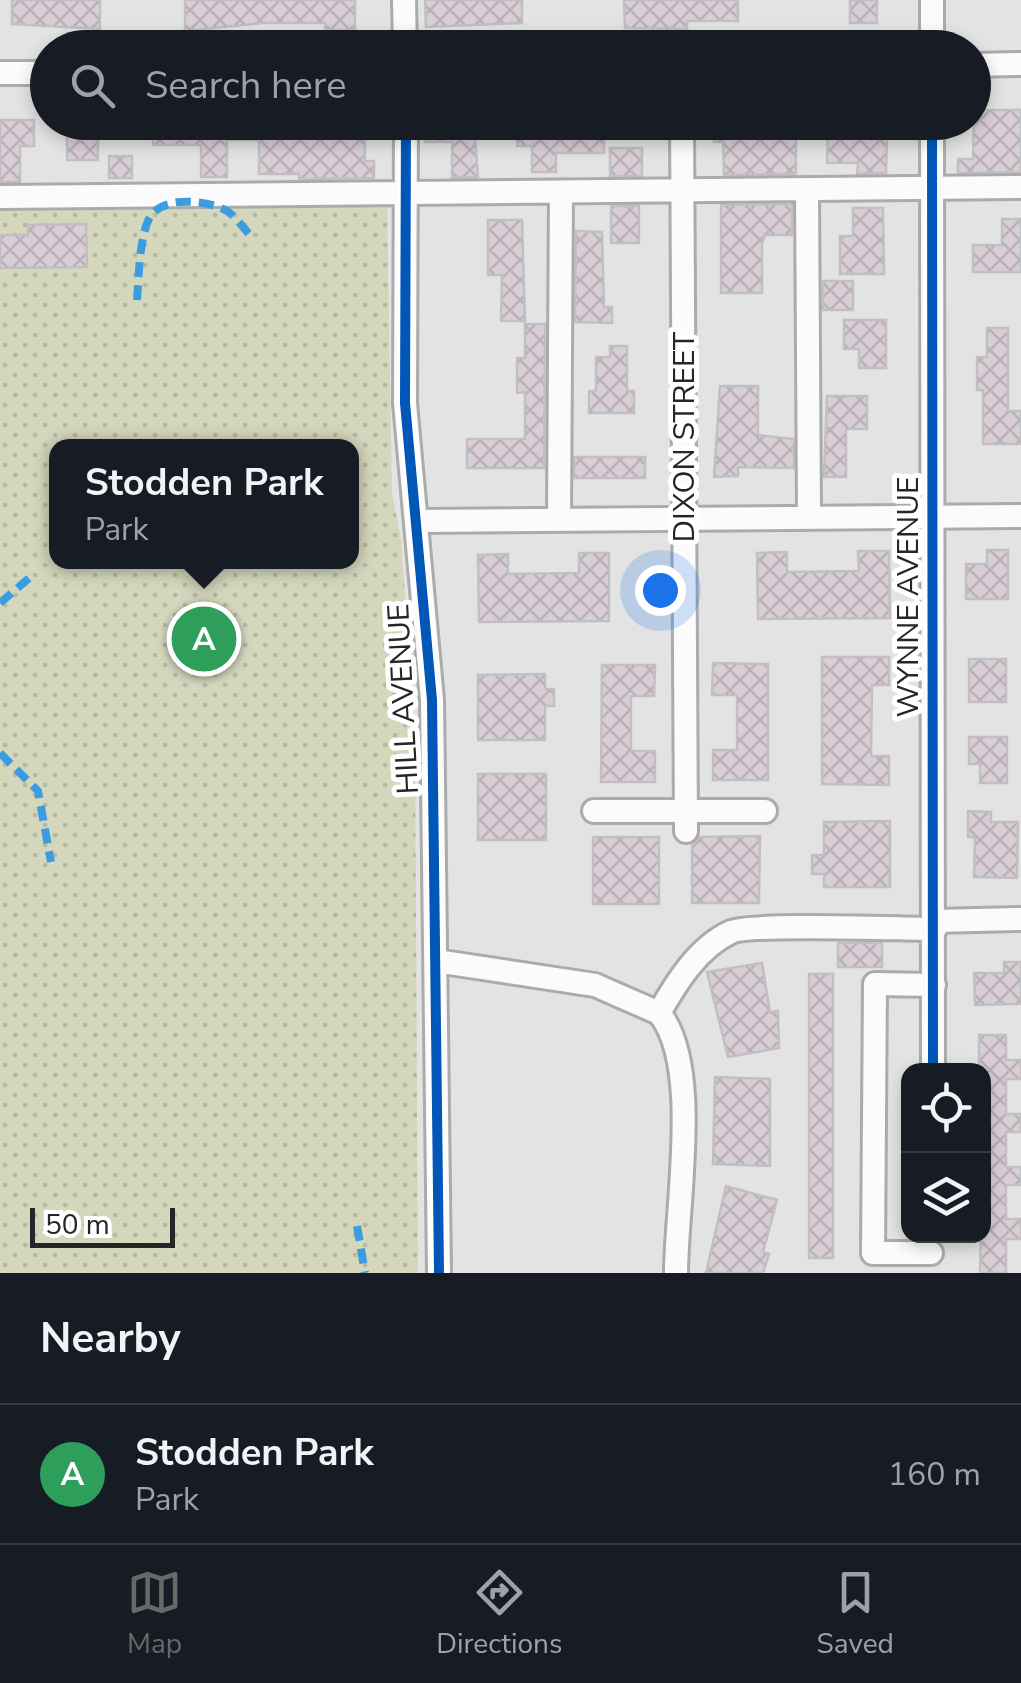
<!DOCTYPE html>
<html lang="en">
<head>
<meta charset="utf-8">
<style>
  body { margin:0; font-family:"Nunito Sans",sans-serif; background:#242831; color:#f1f3f6 }
  .controls { position:absolute; right:30px; bottom:30px; display:grid; overflow:hidden; border-radius:20px; box-shadow:0 5px 15px #0003 }
  .controls button { width:90px; height:90px; display:grid; place-items:center; padding:0; border:0; border-bottom:2px solid #363941; background:#171b24; color:#f1f3f6; font:50px sans-serif }
  .scale { position:absolute; left:30px; bottom:25px; width:145px; box-sizing:border-box; padding-left:10px; border:5px solid #262627; border-top:0; font-size:28px; line-height:35px; white-space:nowrap; color:#262627; -webkit-text-stroke:8px #fff; paint-order:stroke }
  .you { position:absolute; left:660px; top:590px; width:35px; height:35px; margin:-25px; border:8px solid #fff; border-radius:50%; background:#1a73e8; box-shadow:0 0 0 15px #1a73e833 }
  .badge { display:grid; place-items:center; width:65px; height:65px; border-radius:50%; background:#686869; color:#fff; font-size:32px; font-weight:700 }
  .pin { position:absolute; translate:-50% -50%; border:5px solid #fff; box-shadow:0 2px 10px #0006 }
  .popup { position:absolute; left:49px; top:439px; width:310px; height:130px; box-sizing:border-box; display:grid; place-content:center; border-radius:20px; background:#171b24; filter:drop-shadow(0 2px 8px #0005); font-size:32px; white-space:nowrap; color:#9ea1a6 }
  .popup b { font-size:38px; color:#f1f3f6 }
  .popup::after { content:''; position:absolute; left:50%; top:100%; margin-left:-20px; border:20px solid transparent; border-top-color:#171b24 }
  .list { margin:0; padding:0; list-style:none }
  h2 { display:flex; justify-content:space-between; align-items:center; height:130px; margin:0; padding:0 40px; font-size:42px }
  h2 small { font-size:32px; font-weight:400; color:#9ea1a6 }
  .list li { display:grid; grid-template-columns:65px 1fr auto; gap:30px; align-items:center; box-sizing:border-box; height:140px; padding:0 40px; border-top:2px solid #363941 }
  .list b { display:block; font-size:38px; white-space:nowrap }
  .list p { margin:0; font-size:32px; white-space:nowrap; color:#9ea1a6 }
  .list em { font-size:32px; font-style:normal; color:#9ea1a6 }
  .icon { flex:none; width:55px; height:55px; fill:none; stroke:currentColor; stroke-width:2; stroke-linecap:round; stroke-linejoin:round }
  .map { position:relative; flex:none; width:1021px; height:1273px; overflow:hidden }
  .search { position:absolute; background:#171b24; box-shadow:0 5px 15px #0003; left:30px; right:30px; top:30px; height:110px; display:flex; align-items:center; gap:25px; box-sizing:border-box; padding:0 35px; border-radius:55px; color:#9ea1a6; font-size:38px }
  .sheet { height:270px; background:#171b24 }
  nav { display:flex; justify-content:space-around; align-items:center; box-sizing:border-box; height:140px; border-top:2px solid #363941; background:#171b24; font-size:28px; color:#9ea1a6 }
  nav a { display:grid; justify-items:center; gap:5px }
  nav .on { color:#686869 }
  .map>svg:first-child { display:block }
  .grass { fill:url(#grass-dots); fill-rule:evenodd }
  .building { fill:url(#building-cross-hatch); stroke:#c1c0c1; stroke-width:2.5 }
  .lines { fill:none; stroke-linecap:round; stroke-linejoin:round }
  .minor-casing { stroke:#ababac; stroke-width:28 }
  .minor { stroke:#fbfbfb; stroke-width:22 }
  .quiet { stroke:#3c9ce0; stroke-width:8; stroke-dasharray:15 8; stroke-linecap:butt }
  .cycleway-casing { stroke:#fff; stroke-width:16 }
  .cycleway { stroke:#0057b8; stroke-width:10 }
  .labels { text-anchor:middle; stroke-width:10; stroke-linejoin:round; paint-order:stroke }
  .street-label { font-size:30px; fill:#262627; stroke:#fff }
</style>
</head>
<body>
<div class="map">
<svg width="1021" height="1273" viewBox="0 0 1021 1273">
  <defs>
    <pattern id="grass-dots" width="8" height="8" patternUnits="userSpaceOnUse" patternTransform="scale(2.5)"><rect width="8" height="8" fill="#d4d7bc"/><path d="M2 2h.1M6 6h.1" fill="none" stroke="#b6b8a2" stroke-width="1.8" stroke-linecap="round"/></pattern>
    <pattern id="building-cross-hatch" width="8" height="8" patternUnits="userSpaceOnUse" patternTransform="scale(2.5)"><rect width="8" height="8" fill="#daced6"/><path d="M0 0l8 8M0 8l8-8" fill="none" stroke="#bbb1b8"/></pattern>
  </defs>
  <rect width="100%" height="100%" fill="#e3e3e4"/>
  <path class="grass" d="M387 195 392 493 401 539 415 739 418 1273H0V201ZM56 446H352V562H56Z"/>
  <path class="building" d="M12 0H100V29L12 24Z
    M185 0H355V30H325V23H263L185 31Z
    M425 0H522V23L426 27Z
    M624 0H738V21H687V29L625 28Z
    M850 0H877V23H850Z
    M974 110H1021V172L958 173V159H973Z
    M0 120H34V146H20V182H0Z
    M67 122H98V160H67Z
    M153 122H365V161H374V178L299 179V174H259V140H227V177H201V145H153Z
    M425 122H474L478 177 452 178V142H425Z
    M517 122H604V153H556V172H532V146H517Z
    M714 122H796V174L724 175 723 142H714Z
    M835 122H872V139H887L886 173 857 174 858 163H827L828 127H835Z
    M610 148H642V176H610Z
    M109 156H132V178H109Z
    M792 204V235H765L762 244V293H721V205Z
    M611 206H639V243H611Z
    M853 208H883L884 274H840V236H853Z
    M1002 219H1021V272H973V245H1002Z
    M488 220H522L525 321H501L502 275H488Z
    M86 224 87 267 0 268V235H28V225Z
    M576 231 602 232 604 307H612V323L575 322Z
    M823 281H853V310H823Z
    M844 320H886V368H859V349H844Z
    M525 324H545L544 468H467V439H525V392L517 393V358H525Z
    M987 328H1008V411H1021V444H983V390H977V357H987Z
    M610 346H627V391H634V413H589V391H596V357H610Z
    M720 386H758V435L794 439V468L738 467V476L714 477Z
    M827 396H867V429H846V477H824Z
    M574 457H645V478H574Z
    M987 550H1008V599H966V564H987Z
    M858 551H889L890 618 758 619 757 553 787 552V572L859 571Z
    M579 553H609V621L479 622 478 555 508 554V574L579 573Z
    M822 657H889V685H872L871 756H889V785L822 784Z
    M969 659H1006V702H969Z
    M713 663 768 664V780H713V750H737V695H712Z
    M602 665H655L654 696H631V751H655V782H601Z
    M545 674V689H554V706H545V740H478V675Z
    M969 737H1007V783H980V764H969Z
    M478 774H546V840H478Z
    M968 811 991 812V822H1018L1017 878 974 877 975 837H968Z
    M890 821V887H824V874H812V855H824V822Z
    M760 836 759 903H692V844L700 837Z
    M593 837H659V904H593Z
    M838 943H882V967H838Z
    M1004 962H1021V1004L975 1005 974 973H1004Z
    M762 963 770 1012 778 1011 779 1048 728 1057 707 972Z
    M809 974H833V1258H809Z
    M979 1035H1006V1060H1021V1079H1006V1114H1021V1132H1006V1167H1021V1185H1006V1219H1021V1239H1006V1273H980L984 1070H979Z
    M715 1077 770 1079V1166L713 1164Z
    M726 1186 777 1200 763 1252 769 1254 763 1273H706Z"/>
  <g class="lines">
    <defs>
      <path id="minor" d="M404 0 405 48
        M932 0V48
        M974 65 1021 64
        M0 73H48
        M406 122 405 403 432 700 439 1273
        M682 122 686 831
        M932 122 933 1070
        M807 190 809 515
        M0 197 1021 187
        M559 517 561 192
        M417 521 1021 516
        M594 811H765
        M935 921 1021 919
        M436 961 595 985 659 1013
        M931 1253H873L875 984 934 985
        M676 1273C676 1206 702 1065 659 1013 676 983 698 947 731 932 752 923 901 929 935 929"/>
    </defs>
    <use href="#minor" class="minor-casing"/>
    <use href="#minor" class="minor"/>
    <path class="quiet" d="M137 300C139 276 139 243 148 221 158 195 207 199 227 211 236 217 242 226 249 234
      M0 603 35 573
      M0 753 38 791 51 862
      M357 1226 365 1273"/>
    <defs>
      <path id="cycleway" d="M406 122 405 403 432 700 439 1273
        M932 122 933 1070"/>
    </defs>
    <use href="#cycleway" class="cycleway-casing"/>
    <use href="#cycleway" class="cycleway"/>
  </g>
  <g class="labels">
    <g class="street-label">
      <text transform="translate(684 437) rotate(-90)" y="10">DIXON STREET</text>
      <text transform="translate(908 597) rotate(-90)" y="10">WYNNE AVENUE</text>
      <text transform="translate(403 699) rotate(-93)" y="10">HILL AVENUE</text>
    </g>
  </g>
</svg>
<div class="controls">
<button><svg class="icon" aria-label="locate" viewBox="0 0 24 24"><circle cx="12" cy="12" r="6"/><path d="M12 2v4M12 18v4M2 12h4M18 12h4"/></svg></button>
<button><svg class="icon" aria-label="layers" viewBox="0 0 24 24"><path d="M12 4l9 5-9 5-9-5zM3 14l9 5 9-5"/></svg></button>
</div>
<div class="scale">50 m</div>
<div class="you"></div>
<div class="pin badge" style="left:204px;top:639px;background:#2e9e5b">A</div>
<div class="popup"><b>Stodden Park</b>Park</div>
<div class="search"><svg class="icon" aria-label="search" viewBox="0 0 24 24"><circle cx="10" cy="10" r="6"/><path d="M15 15l6 6"/></svg>Search here</div>
</div>
<section class="sheet">
<h2>Nearby<small></small></h2>
<ul class="list">
<li><span class="badge" style="background:#2e9e5b">A</span><div><b>Stodden Park</b><p>Park</p></div><em>160 m</em></li>
</ul>
</section>
<nav>
<a class="on"><svg class="icon" aria-label="map" viewBox="0 0 24 24"><path d="M3 6l6-2 6 2 6-2v14l-6 2-6-2-6 2zM9 4v14M15 6v14"/></svg>Map</a>
<a><svg class="icon" aria-label="directions" viewBox="0 0 24 24"><path d="M12 3l9 9-9 9-9-9zM9 14v-3h6M13 9l2 2-2 2"/></svg>Directions</a>
<a><svg class="icon" aria-label="saved" viewBox="0 0 24 24"><path d="M7 4h10v16l-5-4-5 4z"/></svg>Saved</a>
</nav>
</body>
</html>
